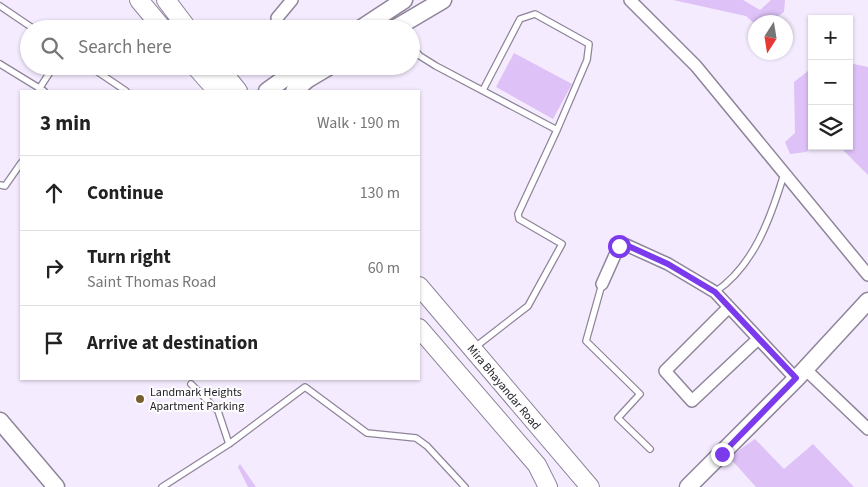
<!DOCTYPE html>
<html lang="en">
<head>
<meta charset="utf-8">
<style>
  body { margin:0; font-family:"Source Sans 3",sans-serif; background:#f6f6f6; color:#222 }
  .controls { position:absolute; right:15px; top:15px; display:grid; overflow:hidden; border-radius:0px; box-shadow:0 1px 4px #0004 }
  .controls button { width:45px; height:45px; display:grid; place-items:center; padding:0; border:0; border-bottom:1px solid #e0e0e0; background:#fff; color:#222; font:25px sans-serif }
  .compass { position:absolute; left:748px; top:15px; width:45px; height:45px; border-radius:50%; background:#fff; box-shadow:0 1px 4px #0004; rotate:192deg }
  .stop { position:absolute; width:15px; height:15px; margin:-11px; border:4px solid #7c3aed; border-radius:50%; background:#fff }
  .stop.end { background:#7c3aed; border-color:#fff; box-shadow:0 1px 5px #0008 }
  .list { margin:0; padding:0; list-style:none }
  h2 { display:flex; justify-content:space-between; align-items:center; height:65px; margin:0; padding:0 20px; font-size:21px }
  h2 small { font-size:16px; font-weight:400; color:#767676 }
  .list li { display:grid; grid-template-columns:32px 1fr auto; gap:15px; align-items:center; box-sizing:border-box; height:75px; padding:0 20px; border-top:1px solid #e0e0e0 }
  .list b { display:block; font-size:19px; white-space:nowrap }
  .list p { margin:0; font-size:16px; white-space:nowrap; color:#767676 }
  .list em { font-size:16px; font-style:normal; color:#767676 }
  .icon { flex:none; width:28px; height:28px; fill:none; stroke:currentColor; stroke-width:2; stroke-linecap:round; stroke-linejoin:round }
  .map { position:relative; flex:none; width:868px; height:487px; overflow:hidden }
  .search { position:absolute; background:#fff; box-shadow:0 1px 4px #0004; left:20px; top:20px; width:400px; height:55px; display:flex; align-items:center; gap:12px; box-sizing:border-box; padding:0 18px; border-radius:28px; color:#767676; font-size:19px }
  .panel { position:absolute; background:#fff; box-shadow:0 1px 4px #0004; left:20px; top:90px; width:400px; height:290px; border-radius:0px }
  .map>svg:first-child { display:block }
  .green { fill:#ddc1f7 }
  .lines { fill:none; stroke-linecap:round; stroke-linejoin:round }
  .lane-casing { stroke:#8f849a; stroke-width:8 }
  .street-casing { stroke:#8f849a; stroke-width:14 }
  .secondary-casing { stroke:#8f849a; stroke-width:19 }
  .primary-casing { stroke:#8f849a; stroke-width:20 }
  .lane { stroke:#fff; stroke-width:5.5 }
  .street { stroke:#fff; stroke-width:11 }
  .secondary { stroke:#fff; stroke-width:16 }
  .primary { stroke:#fff; stroke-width:18 }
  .route { stroke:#7c3aed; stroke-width:6 }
  .poi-dot { fill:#785f30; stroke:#fdfdfd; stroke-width:2 }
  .labels { text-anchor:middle; stroke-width:4; stroke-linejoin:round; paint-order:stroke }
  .street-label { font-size:12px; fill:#25212a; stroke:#fdfdfd }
  .poi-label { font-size:12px; fill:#25212a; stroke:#fdfdfd; text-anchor:start }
</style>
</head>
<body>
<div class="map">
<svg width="868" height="487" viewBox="0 0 868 487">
  <rect width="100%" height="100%" fill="#f5ebff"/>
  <path class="green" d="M673 0H743L760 10 771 0H785L784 12 769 22 755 24 746 16Z
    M514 53 572 84 553 119 496 87Z
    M812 63V146H814L806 152 790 154 785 142 795 133 794 82 808 71Z
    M849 63 868 67V175L839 146H849Z
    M755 439 784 469 813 444 854 487H756L729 457Z
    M240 464 256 487H248L238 467Z"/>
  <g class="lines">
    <defs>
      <path id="lane" d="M0 6 34 29
        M411 46 420 56 436 66 557 130
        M0 64 44 91
        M89 66 126 91
        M39 89 54 66
        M0 185 5 186 21 163
        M602 284 586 341 640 394 618 418 650 449
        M715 292C754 266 771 217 784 174
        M474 348 528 306 562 244 519 219 518 214 557 130 587 60 589 44 535 14 520 19 483 90
        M191 384 218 411 229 444
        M162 487 229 444 305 387 367 433 416 438 427 446 465 487"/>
      <path id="street" d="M630 0 696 66 868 275
        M277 18 292 0
        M602 284 619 246 626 245 668 264 715 292 796 379
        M729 307 665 371 692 401 758 339
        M805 369 868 429"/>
      <path id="secondary" d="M360 29 404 0
        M394 29 443 0
        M267 91 302 66
        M294 91 308 79 330 66
        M0 421 56 487
        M688 487 796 379 868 301"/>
      <path id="primary" d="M139 0 163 29
        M166 0 188 29
        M195 66 217 91
        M218 66 238 91
        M419 286 590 487
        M419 328 537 465 548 487"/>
    </defs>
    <use href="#lane" class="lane-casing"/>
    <use href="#street" class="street-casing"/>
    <use href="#secondary" class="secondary-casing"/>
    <use href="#primary" class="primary-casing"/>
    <use href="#lane" class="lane"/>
    <use href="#street" class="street"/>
    <use href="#secondary" class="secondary"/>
    <use href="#primary" class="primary"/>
  </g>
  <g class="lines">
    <path class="route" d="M619 246 626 245 668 264 715 292 796 378 722 454"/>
  </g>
  <circle class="poi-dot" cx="140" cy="399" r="5"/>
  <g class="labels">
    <g class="street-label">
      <text transform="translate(504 387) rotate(50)" y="4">Mira Bhayandar Road</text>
    </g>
    <g class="poi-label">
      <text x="150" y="396">Landmark Heights<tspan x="150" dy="14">Apartment Parking</tspan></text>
    </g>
  </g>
</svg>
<div class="controls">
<button>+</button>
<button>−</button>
<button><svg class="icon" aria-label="layers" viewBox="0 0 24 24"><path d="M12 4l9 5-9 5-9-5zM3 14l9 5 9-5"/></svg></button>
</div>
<svg class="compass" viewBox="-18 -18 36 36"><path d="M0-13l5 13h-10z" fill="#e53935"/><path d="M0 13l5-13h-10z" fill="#767676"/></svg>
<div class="stop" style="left:619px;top:246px"></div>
<div class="stop end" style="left:722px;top:454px"></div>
<div class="search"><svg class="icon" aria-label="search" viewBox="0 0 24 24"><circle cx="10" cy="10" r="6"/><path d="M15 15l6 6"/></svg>Search here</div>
<section class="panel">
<h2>3 min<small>Walk · 190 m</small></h2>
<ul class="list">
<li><svg class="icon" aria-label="ahead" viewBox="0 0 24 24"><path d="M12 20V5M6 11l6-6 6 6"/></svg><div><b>Continue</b></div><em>130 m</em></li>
<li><svg class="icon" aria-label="right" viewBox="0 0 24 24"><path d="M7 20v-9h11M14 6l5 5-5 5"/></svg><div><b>Turn right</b><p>Saint Thomas Road</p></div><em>60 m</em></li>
<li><svg class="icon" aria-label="arrive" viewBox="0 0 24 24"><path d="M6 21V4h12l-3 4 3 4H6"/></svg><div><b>Arrive at destination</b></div></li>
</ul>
</section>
</div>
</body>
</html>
